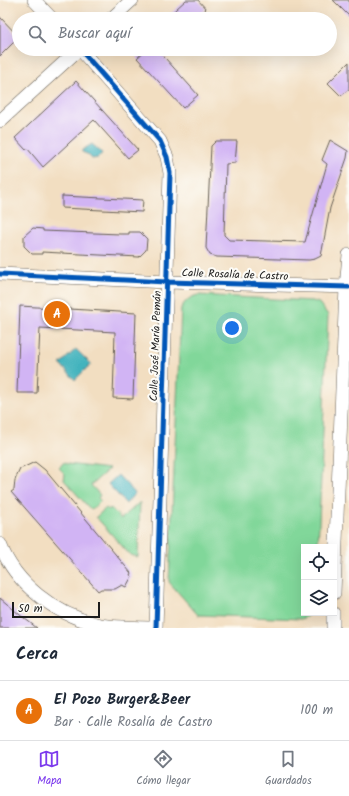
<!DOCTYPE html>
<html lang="es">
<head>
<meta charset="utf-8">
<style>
  body { margin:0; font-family:Kalam,sans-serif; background:#f6f6f7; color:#1f2937 }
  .controls { position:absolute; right:12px; bottom:12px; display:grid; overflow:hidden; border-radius:0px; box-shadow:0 4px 16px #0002 }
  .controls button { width:36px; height:36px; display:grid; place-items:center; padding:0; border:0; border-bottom:1px solid #e0e1e3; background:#fff; color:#1f2937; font:20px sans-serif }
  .scale { position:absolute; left:12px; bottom:10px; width:88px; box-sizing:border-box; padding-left:4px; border:2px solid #1c1c1c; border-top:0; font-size:11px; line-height:14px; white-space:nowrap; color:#1c1c1c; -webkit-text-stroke:3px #fdfcf7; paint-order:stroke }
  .you { position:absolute; left:232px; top:328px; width:14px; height:14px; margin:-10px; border:3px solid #fff; border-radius:50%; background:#1a73e8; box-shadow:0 0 0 6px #1a73e833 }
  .badge { display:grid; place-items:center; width:26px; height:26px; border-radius:50%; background:#7c3aed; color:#fff; font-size:13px; font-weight:700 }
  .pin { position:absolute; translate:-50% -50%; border:2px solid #fff; box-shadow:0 1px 4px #0006 }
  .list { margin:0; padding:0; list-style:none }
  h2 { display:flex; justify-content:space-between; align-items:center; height:52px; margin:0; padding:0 16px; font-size:17px }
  h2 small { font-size:13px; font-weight:400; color:#747a83 }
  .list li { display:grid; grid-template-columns:26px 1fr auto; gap:12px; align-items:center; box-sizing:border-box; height:60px; padding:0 16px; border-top:1px solid #e0e1e3 }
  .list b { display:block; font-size:15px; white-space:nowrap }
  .list p { margin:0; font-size:13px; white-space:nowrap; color:#747a83 }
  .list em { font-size:13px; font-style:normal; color:#747a83 }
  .icon { flex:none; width:22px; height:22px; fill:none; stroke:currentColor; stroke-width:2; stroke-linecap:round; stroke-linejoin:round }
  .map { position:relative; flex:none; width:349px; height:628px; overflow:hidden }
  .search { position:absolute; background:#fff; box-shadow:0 4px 16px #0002; left:12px; right:12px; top:12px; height:44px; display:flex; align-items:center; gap:10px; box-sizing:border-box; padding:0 14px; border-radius:22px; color:#747a83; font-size:15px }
  .sheet { height:112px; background:#fff }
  nav { display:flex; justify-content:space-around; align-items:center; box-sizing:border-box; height:56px; border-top:1px solid #e0e1e3; background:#fff; font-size:11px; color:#747a83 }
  nav a { display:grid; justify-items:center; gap:2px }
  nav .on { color:#7c3aed }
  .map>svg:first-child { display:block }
  .green { fill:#81d79a; stroke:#4e7a5b }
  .water { fill:#43b3bd; stroke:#30686c }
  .building { fill:#d1b4f4 }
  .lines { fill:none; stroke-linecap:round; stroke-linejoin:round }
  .minor-casing { stroke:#676056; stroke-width:14 }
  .minor { stroke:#fff; stroke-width:13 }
  .cycleway-casing { stroke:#fdfcf7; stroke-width:8 }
  .cycleway { stroke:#0057b8; stroke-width:5 }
  .labels { text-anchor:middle; stroke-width:4; stroke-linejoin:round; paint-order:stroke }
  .street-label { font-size:11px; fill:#1c1c1c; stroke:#fdfcf7 }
</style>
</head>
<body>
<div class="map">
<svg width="349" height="628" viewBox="0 0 349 628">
  <rect width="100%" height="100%" fill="#fdfcf7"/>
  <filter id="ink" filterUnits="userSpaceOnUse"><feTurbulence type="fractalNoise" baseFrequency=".025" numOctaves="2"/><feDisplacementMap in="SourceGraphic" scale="8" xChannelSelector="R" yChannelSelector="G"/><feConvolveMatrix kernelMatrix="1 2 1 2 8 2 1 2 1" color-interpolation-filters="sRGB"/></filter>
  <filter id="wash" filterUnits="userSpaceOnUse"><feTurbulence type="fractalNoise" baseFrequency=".012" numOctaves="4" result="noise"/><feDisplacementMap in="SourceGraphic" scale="16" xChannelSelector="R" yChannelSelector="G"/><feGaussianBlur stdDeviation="0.9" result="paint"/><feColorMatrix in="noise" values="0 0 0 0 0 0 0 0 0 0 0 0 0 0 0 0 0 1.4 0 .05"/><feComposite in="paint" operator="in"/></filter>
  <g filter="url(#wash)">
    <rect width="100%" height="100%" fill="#f2dec1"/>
    <path class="green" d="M198 295 313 301 319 303 328 315 318 547H304V613H310L306 617 301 619 198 615 169 582 181 308C186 300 190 297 198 295Z
      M64 462 67 464 109 469 91 485 100 495 98 498 101 501 91 510 64 480 65 474 59 468Z
      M140 502 138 557 130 555 96 517 106 508 109 510 111 508 121 519Z"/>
    <path class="water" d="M92 144 102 153 98 158 92 159 87 154 82 152V150Z
      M76 349 91 364 75 380 60 364Z
      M118 475 135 493 126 504 108 484Z"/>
    <g id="blocks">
      <path class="building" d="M186 0H198L206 9 195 19H165Z
        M333 0H349V16Z
        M0 17 19 37 0 56Z
        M147 49H157L198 95 183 108 137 58Z
        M349 62V89L341 96 328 83Z
        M76 81 138 150 128 158 94 120 43 167 27 148 26 150 15 138Z
        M330 140 348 151 347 158 330 208 321 256 315 259 309 260 217 257 210 255 206 248 211 146 216 141H237L235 163 226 164 224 235 229 240 305 242 327 164 322 160Z
        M62 196 143 200 142 212 62 208Z
        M33 228 43 229V231L120 234H129V232H140L147 239 146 250 139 257 61 253 42 252V254H32L24 246V236Z
        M20 306 136 313 133 399 113 398 115 332 40 328 37 393H17Z
        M35 462 45 470 131 573 130 575 132 576 126 587 122 585 115 589H101L98 591 11 492 14 490 15 480 20 469Z
        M0 598 20 615 37 628H0Z"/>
    </g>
  </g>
  <g filter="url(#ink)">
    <use href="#blocks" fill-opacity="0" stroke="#676056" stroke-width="1"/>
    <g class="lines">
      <defs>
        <path id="minor" d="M34 0 52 19
          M111 19 132 0
          M80 49 160 141 167 157 170 173 156 628
          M0 121 79 49
          M0 274 167 282 349 287
          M0 544C15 584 55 614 96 624 113 628 133 627 151 628
          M334 593 346 287 349 255
          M333 628V613"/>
      </defs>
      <use href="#minor" class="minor-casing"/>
      <use href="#minor" class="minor"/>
      <defs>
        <path id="cycleway" d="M80 49 160 141 167 157 170 173 156 628
          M0 274 167 282 349 287"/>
      </defs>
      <use href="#cycleway" class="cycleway-casing"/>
      <use href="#cycleway" class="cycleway"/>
    </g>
  </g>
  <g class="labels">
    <g class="street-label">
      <text transform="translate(235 274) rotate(2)" y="4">Calle Rosalía de Castro</text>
      <text transform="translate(155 346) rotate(-88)" y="4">Calle José María Pemán</text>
    </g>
  </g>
</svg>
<div class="controls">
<button><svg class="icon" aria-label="locate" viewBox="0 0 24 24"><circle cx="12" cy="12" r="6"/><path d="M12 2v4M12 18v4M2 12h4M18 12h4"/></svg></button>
<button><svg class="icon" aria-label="layers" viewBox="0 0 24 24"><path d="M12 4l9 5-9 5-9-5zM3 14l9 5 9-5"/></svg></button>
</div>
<div class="scale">50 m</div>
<div class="you"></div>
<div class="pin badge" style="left:57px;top:314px;background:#e8710a">A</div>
<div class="search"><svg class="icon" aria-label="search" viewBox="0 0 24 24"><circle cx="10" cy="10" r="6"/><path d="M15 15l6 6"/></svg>Buscar aquí</div>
</div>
<section class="sheet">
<h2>Cerca<small></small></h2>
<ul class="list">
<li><span class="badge" style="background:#e8710a">A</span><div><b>El Pozo Burger&amp;Beer</b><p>Bar · Calle Rosalía de Castro</p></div><em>100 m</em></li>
</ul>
</section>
<nav>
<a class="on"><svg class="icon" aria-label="map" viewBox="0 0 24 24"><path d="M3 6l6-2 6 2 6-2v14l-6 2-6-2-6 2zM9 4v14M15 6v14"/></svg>Mapa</a>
<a><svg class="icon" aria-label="directions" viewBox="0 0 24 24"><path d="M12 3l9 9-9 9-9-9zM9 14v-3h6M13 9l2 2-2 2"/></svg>Cómo llegar</a>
<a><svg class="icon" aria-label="saved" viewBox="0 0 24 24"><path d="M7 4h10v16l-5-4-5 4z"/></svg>Guardados</a>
</nav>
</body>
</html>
